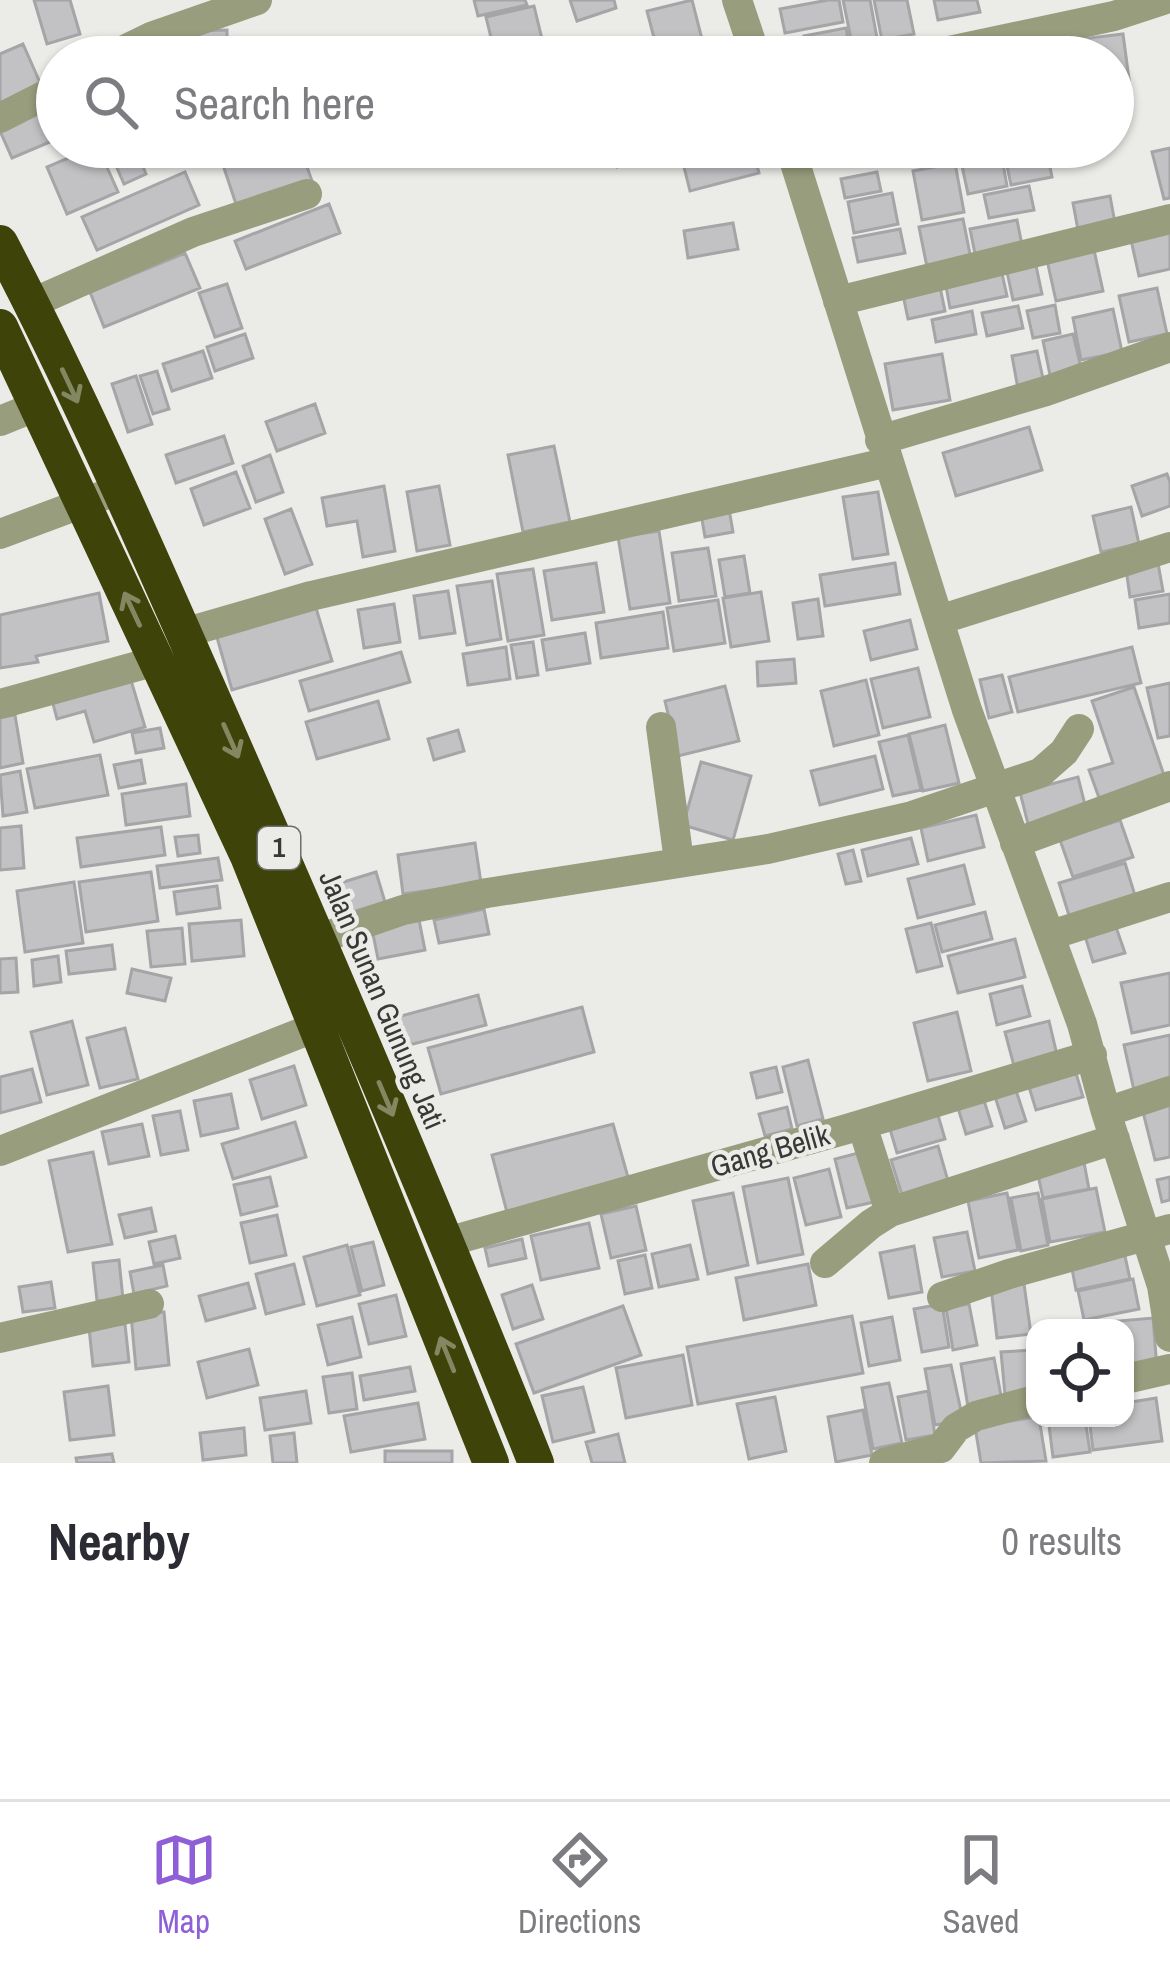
<!DOCTYPE html>
<html lang="en">
<head>
<meta charset="utf-8">
<style>
  body { margin:0; font-family:"Archivo Narrow",sans-serif; background:#f7f7f7; color:#2b2b33 }
  .controls { position:absolute; right:36px; bottom:36px; display:grid; overflow:hidden; border-radius:24px; box-shadow:0 3px 9px #0004 }
  .controls button { width:108px; height:108px; display:grid; place-items:center; padding:0; border:0; border-bottom:3px solid #e1e1e2; background:#fff; color:#2b2b33; font:60px sans-serif }
  .list { margin:0; padding:0; list-style:none }
  h2 { display:flex; justify-content:space-between; align-items:center; height:156px; margin:0; padding:0 48px; font-size:51px }
  h2 small { font-size:39px; font-weight:400; color:#7c7c81 }
  .icon { flex:none; width:66px; height:66px; fill:none; stroke:currentColor; stroke-width:2; stroke-linecap:round; stroke-linejoin:round }
  .map { position:relative; flex:none; width:1170px; height:1463px; overflow:hidden }
  .search { position:absolute; background:#fff; box-shadow:0 3px 9px #0004; left:36px; right:36px; top:36px; height:132px; display:flex; align-items:center; gap:30px; box-sizing:border-box; padding:0 42px; border-radius:66px; color:#7c7c81; font-size:45px }
  .sheet { height:336px; background:#fff }
  nav { display:flex; justify-content:space-around; align-items:center; box-sizing:border-box; height:168px; border-top:3px solid #e1e1e2; background:#fff; font-size:33px; color:#7c7c81 }
  nav a { display:grid; justify-items:center; gap:6px }
  nav .on { color:#8f5fd8 }
  .map>svg:first-child { display:block }
  .building { fill:#c2c1c4; stroke:#a5a4a7; stroke-width:3 }
  .lines { fill:none; stroke-linecap:round; stroke-linejoin:round }
  .minor { stroke:#989d7e; stroke-width:30 }
  .highway { stroke:#3d4309; stroke-width:36 }
  .oneway { stroke:#838762 }
  .labels { text-anchor:middle; stroke-width:9; stroke-linejoin:round; paint-order:stroke }
  .shield { fill:#ebece8; stroke:#6e6e6c; stroke-width:3 }
  .shield-label { font-size:27px; font-weight:bold; fill:#383837 }
  .street-label { font-size:30px; fill:#383837; stroke:#ebece8 }
</style>
</head>
<body>
<div class="map">
<svg width="1170" height="1463" viewBox="0 0 1170 1463">
  <rect width="100%" height="100%" fill="#ebece8"/>
  <path class="building" d="M34 0H70L80 34 47 44Z
    M474 0H525L527 5 478 16Z
    M570 0H614L616 8 577 21Z
    M692 0 704 47 659 57 647 11Z
    M828 0H839L843 22 785 33 780 9Z
    M843 0H870L879 49 854 53Z
    M874 0H907L914 34 882 40Z
    M934 0H977L980 12 938 20Z
    M534 6 542 39 494 50 486 17Z
    M846 28 851 56 809 57 804 36Z
    M227 30V57H180L179 31Z
    M1123 34 1131 94 1113 96V57H1083L1081 39Z
    M738 41 741 54 715 57 712 48Z
    M23 44 45 94 0 113V54Z
    M1076 46 1077 57H1039V51Z
    M47 110 57 132V139L12 158 0 131Z
    M94 147H98L118 192 67 214 47 167Z
    M108 147H135L146 174 124 184Z
    M217 147H300L312 181 237 207Z
    M612 147H646L649 159 617 167Z
    M711 147H752L759 173 690 191 681 155Z
    M799 147H857L858 149 802 160Z
    M958 147H1000L1007 186 968 194Z
    M1003 147H1046L1052 177 1011 185Z
    M1051 147H1085L1087 158 1054 164Z
    M1170 148V198L1164 199 1152 152Z
    M955 163 964 212 922 220 913 171Z
    M185 172 199 205 97 250 82 217Z
    M877 172 881 191 845 198 841 179Z
    M1029 186 1034 210 989 218 984 195Z
    M892 193 898 224 854 233 848 202Z
    M1110 196 1115 223 1078 230 1073 203Z
    M329 204 340 233 246 269 235 241Z
    M963 219 972 264 928 272 919 227Z
    M1017 220 1023 250 976 259 970 229Z
    M1170 222V269L1139 276 1129 231Z
    M733 223 738 249 688 258 684 231Z
    M900 229 905 253 858 262 853 238Z
    M1094 250 1103 291 1056 301 1047 260Z
    M185 253 200 288 104 327 90 292Z
    M1035 261 1042 294 1013 300 1006 267Z
    M1001 269 1007 296 950 308 945 281Z
    M939 282 945 311 908 319 902 290Z
    M227 284 242 328 215 337 199 293Z
    M1157 288 1167 334 1129 342 1119 296Z
    M1055 305 1060 333 1033 338 1027 311Z
    M1018 306 1023 328 987 336 982 313Z
    M1113 309 1122 352 1081 360 1073 318Z
    M972 311 976 334 936 342 932 320Z
    M245 334 253 358 215 371 207 347Z
    M1073 334 1081 368 1050 375 1043 341Z
    M203 351 212 378 172 391 163 364Z
    M1037 351 1044 383 1018 389 1012 356Z
    M942 354 950 400 893 410 885 364Z
    M157 371 169 409 153 414 140 376Z
    M136 376 152 424 128 432 112 384Z
    M315 404 325 433 277 451 266 422Z
    M1029 427 1042 470 956 496 943 453Z
    M224 436 233 463 176 483 166 455Z
    M554 446 570 522 523 532 508 455Z
    M270 455 283 492 256 502 243 466Z
    M236 472 250 508 204 525 191 489Z
    M1167 474 1170 482V506L1142 516 1132 486Z
    M384 486 395 551 363 557 357 521 327 526 322 498Z
    M439 486 450 545 417 551 407 492Z
    M878 492 888 554 853 559 843 497Z
    M1131 507 1139 544 1101 552 1093 516Z
    M291 509 312 564 285 574 265 519Z
    M729 509 733 532 705 537 701 514Z
    M659 531 670 603 630 609 618 537Z
    M708 548 716 596 679 601 672 553Z
    M744 556 750 593 725 597 719 560Z
    M596 563 604 612 552 620 544 571Z
    M895 563 900 594 825 606 820 575Z
    M1158 563 1163 591 1130 597 1126 569Z
    M533 569 544 635 508 641 497 574Z
    M492 581 501 639 467 645 457 586Z
    M448 591 455 633 420 638 414 596Z
    M761 592 769 641 731 647 723 598Z
    M99 593 108 641 36 656 38 662 0 668V615Z
    M1170 594V623L1139 628 1135 600Z
    M313 598 332 661 232 690 214 627Z
    M818 599 823 636 798 639 793 603Z
    M718 600 725 643 674 651 667 608Z
    M394 604 400 642 364 648 358 610Z
    M663 612 668 648 601 658 596 623Z
    M910 620 917 649 871 660 864 631Z
    M585 633 590 663 547 670 542 640Z
    M533 642 538 675 517 678 511 645Z
    M506 647 510 679 468 685 463 654Z
    M1132 647 1141 683 1018 712 1009 677Z
    M401 652 410 682 309 711 300 681Z
    M794 659 796 683 758 686 757 662Z
    M918 668 930 717 883 728 871 679Z
    M1002 675 1012 712 989 718 980 680Z
    M130 677 145 727 94 742 85 711 57 719 52 700Z
    M866 680 879 735 834 746 821 691Z
    M1170 683V736L1158 738 1147 688Z
    M725 686 739 741 678 756 665 701Z
    M1134 687 1167 784 1102 806 1089 770 1113 763 1092 701Z
    M378 701 389 739 317 759 306 722Z
    M15 715 23 763 0 768V717Z
    M945 725 959 783 923 791 909 734Z
    M160 728 164 748 136 753 132 733Z
    M458 730 464 751 434 760 428 739Z
    M908 735 921 790 893 796 879 742Z
    M100 755 108 795 35 808 27 769Z
    M875 756 883 789 820 805 811 771Z
    M141 760 145 783 119 788 114 765Z
    M701 762 751 776 733 840 683 825Z
    M20 771 27 812 3 816 0 775Z
    M1078 777 1087 813 1029 828 1020 792Z
    M186 784 190 816 126 825 122 794Z
    M976 815 984 847 928 861 921 828Z
    M1120 820 1133 857 1073 877 1060 840Z
    M21 826 24 868 0 870V828Z
    M161 827 165 855 81 867 77 838Z
    M198 835 200 853 178 856 175 837Z
    M911 838 918 864 868 876 862 850Z
    M475 843 481 883 403 894 398 855Z
    M853 850 861 881 846 884 838 854Z
    M218 858 222 880 160 888 157 866Z
    M1125 863 1137 902 1071 922 1059 883Z
    M964 865 974 904 918 918 908 879Z
    M151 872 158 921 86 932 79 882Z
    M376 872 385 902 346 914 337 884Z
    M74 882 83 943 25 952 17 891Z
    M217 886 220 908 177 914 174 892Z
    M484 909 489 934 439 943 434 920Z
    M985 912 992 939 942 952 935 925Z
    M241 920 244 956 192 961 189 924Z
    M419 920 425 950 378 959 372 929Z
    M931 923 942 966 917 972 906 929Z
    M1116 927 1125 953 1093 962 1085 936Z
    M182 928 185 964 151 967 147 931Z
    M1015 939 1025 977 958 993 948 956Z
    M112 945 115 969 69 974 66 951Z
    M58 956 61 982 34 986 32 960Z
    M16 958 18 992 0 993V959Z
    M132 969 171 978 165 1001 127 993Z
    M1170 973V1025L1132 1033 1121 983Z
    M1022 986 1030 1016 997 1025 990 994Z
    M478 995 486 1025 398 1048 390 1019Z
    M582 1007 594 1052 441 1094 428 1048Z
    M957 1012 971 1071 928 1081 914 1023Z
    M72 1021 88 1085 47 1095 31 1032Z
    M1049 1021 1057 1055 1014 1066 1005 1032Z
    M125 1028 138 1079 100 1088 87 1038Z
    M1170 1035V1087L1135 1095 1124 1045Z
    M808 1060 823 1119 797 1126 783 1067Z
    M1073 1063 1083 1097 1036 1110 1026 1077Z
    M294 1066 306 1105 262 1119 250 1080Z
    M776 1067 782 1092 757 1098 751 1073Z
    M32 1069 41 1102 0 1113V1077Z
    M1013 1081 1026 1121 1005 1128 992 1087Z
    M981 1091 992 1126 966 1134 955 1098Z
    M231 1094 238 1128 201 1136 194 1101Z
    M1170 1102V1157L1155 1160 1142 1108Z
    M935 1105 945 1139 897 1153 887 1119Z
    M787 1107 792 1129 765 1136 759 1114Z
    M180 1111 188 1150 161 1155 153 1116Z
    M295 1122 306 1157 233 1179 222 1144Z
    M142 1124 149 1156 109 1164 102 1132Z
    M613 1124 631 1188 509 1220 492 1155Z
    M938 1146 948 1181 902 1195 891 1160Z
    M93 1152 112 1244 68 1252 49 1161Z
    M862 1152 874 1202 847 1208 835 1159Z
    M1083 1157 1089 1189 1043 1198 1036 1166Z
    M829 1169 841 1217 806 1225 794 1178Z
    M270 1177 277 1206 241 1215 234 1185Z
    M1170 1177V1200L1162 1202 1157 1180Z
    M788 1178 803 1254 758 1263 743 1187Z
    M1096 1188 1105 1232 1050 1242 1042 1199Z
    M733 1193 748 1265 708 1274 693 1201Z
    M1007 1193 1018 1250 979 1258 968 1201Z
    M1038 1193 1048 1245 1021 1251 1011 1198Z
    M636 1206 646 1250 611 1258 601 1214Z
    M151 1208 156 1231 125 1238 119 1215Z
    M277 1215 286 1255 250 1263 241 1223Z
    M589 1223 599 1268 541 1280 531 1236Z
    M967 1232 975 1271 942 1277 934 1238Z
    M175 1236 180 1258 154 1264 149 1242Z
    M522 1239 526 1258 489 1266 485 1248Z
    M373 1242 384 1285 362 1291 351 1247Z
    M347 1245 360 1295 317 1306 304 1257Z
    M690 1245 698 1279 659 1287 652 1254Z
    M914 1246 922 1292 889 1298 880 1253Z
    M1123 1247 1130 1279 1076 1290 1070 1258Z
    M645 1255 652 1288 625 1294 618 1261Z
    M119 1260 123 1299 97 1301 93 1263Z
    M294 1264 304 1304 266 1314 256 1274Z
    M808 1264 816 1305 744 1320 736 1278Z
    M163 1265 167 1286 134 1294 130 1272Z
    M1133 1279 1139 1309 1084 1320 1078 1291Z
    M51 1282 55 1308 23 1312 19 1287Z
    M248 1283 255 1308 206 1321 199 1296Z
    M1024 1284 1031 1334 997 1338 991 1288Z
    M532 1285 543 1319 513 1329 502 1295Z
    M396 1295 406 1336 369 1344 359 1304Z
    M942 1304 949 1347 922 1352 914 1309Z
    M969 1304 977 1345 953 1350 946 1308Z
    M623 1306 641 1355 534 1393 516 1344Z
    M164 1312 169 1365 136 1369 131 1315Z
    M852 1316 863 1373 698 1404 687 1347Z
    M352 1317 361 1357 328 1365 318 1325Z
    M892 1317 900 1360 869 1366 861 1323Z
    M1153 1318 1157 1369 1125 1372V1328H1107L1106 1322Z
    M125 1324 129 1362 93 1366 89 1328Z
    M249 1349 258 1385 207 1398 198 1362Z
    M1034 1350 1035 1393 1005 1395 1001 1352Z
    M683 1355 692 1405 626 1418 616 1368Z
    M994 1358 1002 1401 968 1407 961 1364Z
    M951 1365 963 1420 935 1425 925 1369Z
    M410 1367 415 1391 364 1400 360 1376Z
    M352 1373 357 1409 329 1413 323 1377Z
    M889 1383 902 1443 873 1449 862 1388Z
    M108 1386 114 1435 70 1440 64 1392Z
    M583 1387 594 1432 553 1442 542 1396Z
    M306 1391 311 1423 265 1430 260 1398Z
    M928 1391 935 1435 906 1440 898 1397Z
    M775 1397 786 1451 749 1459 737 1404Z
    M1156 1398 1162 1441 1093 1450 1089 1418H1125V1403Z
    M418 1403 425 1439 351 1452 344 1416Z
    M863 1410 872 1455 836 1462 828 1417Z
    M1035 1417 1039 1418 1046 1461 981 1463 975 1427Z
    M1048 1418H1085L1090 1452 1053 1457Z
    M244 1428 246 1455 203 1460 200 1433Z
    M294 1433 297 1463H273L270 1436Z
    M618 1434 625 1463H592L586 1442Z
    M385 1451H452V1463H385Z
    M112 1454 114 1463H77L76 1458Z"/>
  <g class="lines">
    <path class="minor" d="M737 0 756 57
      M110 57 151 37 257 0
      M921 57 1114 16 1163 0
      M0 118 57 89
      M790 147 967 710 1082 1024 1106 1112 1162 1286 1170 1337
      M838 301 1170 219
      M33 306 46 297 193 232 307 194
      M0 421 37 406
      M880 440 1046 391 1170 347
      M0 534 118 490
      M939 620 1170 547
      M184 633 311 596 889 462
      M0 704 156 661
      M661 727 679 861
      M1015 843 1170 786
      M1051 935 1170 897
      M298 946 403 910 487 893 768 849 912 816 1040 773 1064 752 1079 729
      M1106 1112 1170 1091
      M862 1125 890 1212
      M0 1151 316 1027
      M447 1242 847 1129 1092 1055
      M825 1263 871 1224 890 1212 1115 1139
      M942 1297 1009 1274 1170 1229
      M0 1338 149 1304
      M1125 1379 1170 1369
      M884 1463 941 1448 956 1428 976 1416 1035 1400"/>
    <path class="highway" d="M0 243C80 395 149 554 218 711 328 960 435 1211 536 1463
      M0 327 248 856 491 1463"/>
  </g>
  <defs><path id="oneway-shaft" d="M-6 0H5M1.5-3L5.5 0L1.5 3" fill="none" stroke-width="1.6" stroke-linecap="round" stroke-linejoin="round" transform="scale(3)"/></defs>
  <g class="oneway">
    <use href="#oneway-shaft" transform="translate(70 386) rotate(65)"/>
    <use href="#oneway-shaft" transform="translate(132 609) rotate(-115)"/>
    <use href="#oneway-shaft" transform="translate(231 741) rotate(66)"/>
    <use href="#oneway-shaft" transform="translate(386 1099) rotate(67)"/>
    <use href="#oneway-shaft" transform="translate(447 1354) rotate(-112)"/>
  </g>
  <g class="labels">
    <rect class="shield" x="258" y="827" width="42" height="42" rx="9"/>
    <g class="shield-label">
      <text x="279" y="857">1</text>
    </g>
    <g class="street-label">
      <text transform="translate(382 1000) rotate(67)" y="10">Jalan Sunan Gunung Jati</text>
      <text transform="translate(770 1151) rotate(-16)" y="10">Gang Belik</text>
    </g>
  </g>
</svg>
<div class="controls">
<button><svg class="icon" aria-label="locate" viewBox="0 0 24 24"><circle cx="12" cy="12" r="6"/><path d="M12 2v4M12 18v4M2 12h4M18 12h4"/></svg></button>
</div>
<div class="search"><svg class="icon" aria-label="search" viewBox="0 0 24 24"><circle cx="10" cy="10" r="6"/><path d="M15 15l6 6"/></svg>Search here</div>
</div>
<section class="sheet">
<h2>Nearby<small>0 results</small></h2>
<ul class="list">
</ul>
</section>
<nav>
<a class="on"><svg class="icon" aria-label="map" viewBox="0 0 24 24"><path d="M3 6l6-2 6 2 6-2v14l-6 2-6-2-6 2zM9 4v14M15 6v14"/></svg>Map</a>
<a><svg class="icon" aria-label="directions" viewBox="0 0 24 24"><path d="M12 3l9 9-9 9-9-9zM9 14v-3h6M13 9l2 2-2 2"/></svg>Directions</a>
<a><svg class="icon" aria-label="saved" viewBox="0 0 24 24"><path d="M7 4h10v16l-5-4-5 4z"/></svg>Saved</a>
</nav>
</body>
</html>
